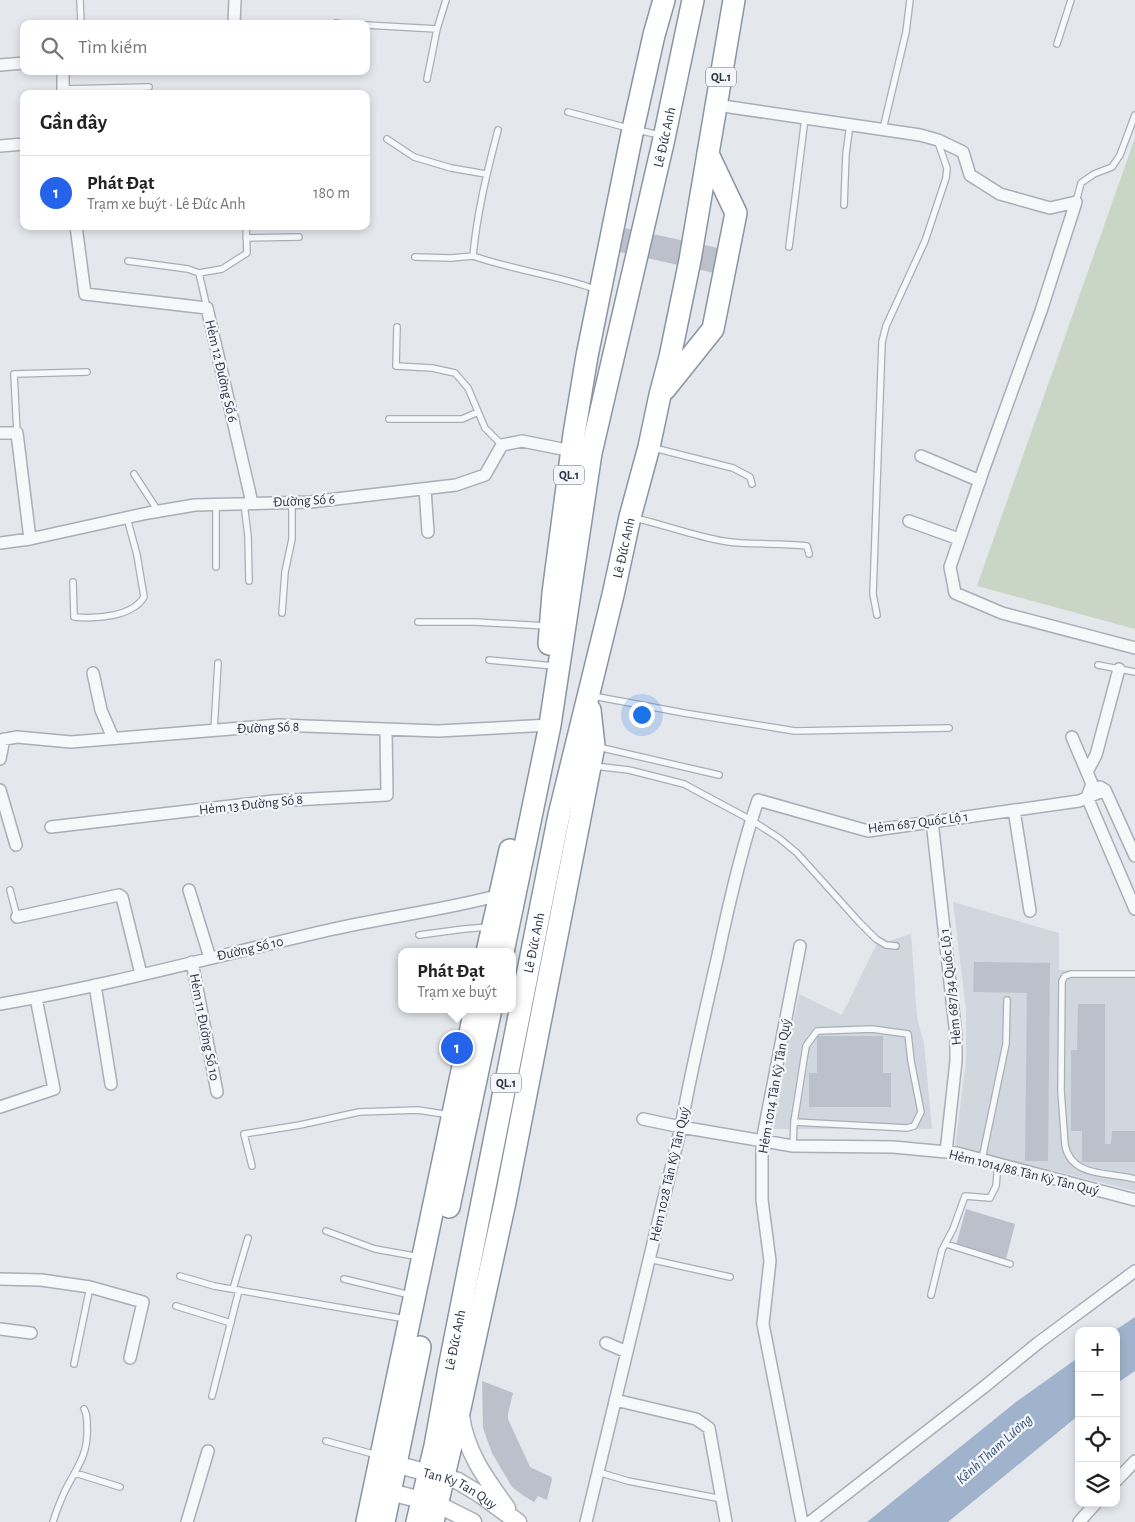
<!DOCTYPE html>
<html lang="vi">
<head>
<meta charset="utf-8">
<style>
  body { margin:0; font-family:"Alegreya Sans",sans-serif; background:#f2f2f2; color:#222 }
  .controls { position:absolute; right:15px; bottom:15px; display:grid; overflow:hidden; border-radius:10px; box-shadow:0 2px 8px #0003 }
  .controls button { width:45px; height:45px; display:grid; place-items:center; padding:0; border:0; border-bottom:1px solid #e0e0e0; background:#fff; color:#222; font:25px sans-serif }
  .you { position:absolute; left:641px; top:714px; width:18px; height:18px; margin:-12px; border:4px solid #fff; border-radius:50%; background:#1a73e8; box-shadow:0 0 0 8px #1a73e833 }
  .badge { display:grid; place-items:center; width:32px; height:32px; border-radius:50%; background:#2563eb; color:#fff; font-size:16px; font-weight:700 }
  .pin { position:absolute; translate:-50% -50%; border:2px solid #fff; box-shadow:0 1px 5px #0006 }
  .popup { position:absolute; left:398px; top:948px; width:118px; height:65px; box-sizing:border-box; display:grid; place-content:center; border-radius:10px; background:#fff; filter:drop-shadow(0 1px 4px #0005); font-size:16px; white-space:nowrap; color:#767676 }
  .popup b { font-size:19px; color:#222 }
  .popup::after { content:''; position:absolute; left:50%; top:100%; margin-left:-10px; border:10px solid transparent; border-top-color:#fff }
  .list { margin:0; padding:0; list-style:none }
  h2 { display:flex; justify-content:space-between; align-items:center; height:65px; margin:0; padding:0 20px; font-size:21px }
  h2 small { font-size:16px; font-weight:400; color:#767676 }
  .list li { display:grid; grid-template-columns:32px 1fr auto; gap:15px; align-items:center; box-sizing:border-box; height:75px; padding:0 20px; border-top:1px solid #e0e0e0 }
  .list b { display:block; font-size:19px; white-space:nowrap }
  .list p { margin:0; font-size:16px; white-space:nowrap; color:#767676 }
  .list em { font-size:16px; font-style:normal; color:#767676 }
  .icon { flex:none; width:28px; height:28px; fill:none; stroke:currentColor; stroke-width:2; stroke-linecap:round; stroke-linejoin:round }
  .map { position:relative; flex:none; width:1135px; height:1522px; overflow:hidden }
  .search { position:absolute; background:#fff; box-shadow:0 2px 8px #0003; left:20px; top:20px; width:350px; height:55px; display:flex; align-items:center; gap:12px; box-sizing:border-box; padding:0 18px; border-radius:10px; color:#767676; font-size:19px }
  .panel { position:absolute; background:#fff; box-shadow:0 2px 8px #0003; left:20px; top:90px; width:350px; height:140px; border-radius:10px }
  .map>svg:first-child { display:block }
  .built { fill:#d2d6de }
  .green { fill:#c9d6c5 }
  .water { fill:#9fb4cc }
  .building { fill:#bbc0ca }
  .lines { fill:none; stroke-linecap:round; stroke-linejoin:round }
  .lane-casing { stroke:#a9aeb7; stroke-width:8 }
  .street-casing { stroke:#a9aeb7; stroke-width:14 }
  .secondary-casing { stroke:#a9aeb7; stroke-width:19 }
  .highway-casing { stroke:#8b94a3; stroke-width:24 }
  .lane { stroke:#f7f8fa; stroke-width:5.5 }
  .street { stroke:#f7f8fa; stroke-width:11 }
  .secondary { stroke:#fff; stroke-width:16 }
  .highway { stroke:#fff; stroke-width:21 }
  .labels { text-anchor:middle; stroke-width:4.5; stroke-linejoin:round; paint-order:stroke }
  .shield { fill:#f4f6f9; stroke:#676e7b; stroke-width:1 }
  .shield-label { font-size:12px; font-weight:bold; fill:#2b3445 }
  .street-label { font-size:14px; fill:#2b3445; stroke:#f4f6f9 }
  .water-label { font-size:15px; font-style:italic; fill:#34527a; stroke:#f4f6f9 }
</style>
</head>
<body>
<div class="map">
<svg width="1135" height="1522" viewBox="0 0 1135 1522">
  <rect width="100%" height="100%" fill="#e4e7ec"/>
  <path class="built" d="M953 902 1059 933V970L1135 973V1191L955 1146 966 1062V1010Z
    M911 934 917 1018 924 1043 932 1129H773L799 994 842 1015 876 945Z"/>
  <path class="green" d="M1135 138V629L977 586Z"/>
  <path class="water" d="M1135 1317V1371L1116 1384V1331H1114Z
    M1079 1357V1415L948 1522H867L1016 1402Z"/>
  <path class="building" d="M610 225 723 249 719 274 606 249Z
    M974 962 1050 963 1048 1161H1025L1027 993 973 992Z
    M1078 1004H1105V1144H1111L1112 1131H1135V1162H1082V1131H1071V1050H1077Z
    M817 1036H883V1073H891V1107H809V1073H817Z
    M966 1209 1015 1224 1006 1259 956 1245Z
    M482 1381 513 1393 508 1414V1419L530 1467 551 1477 552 1479 547 1500 538 1496 534 1502 524 1496 512 1487 492 1453 483 1428Z"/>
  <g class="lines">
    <defs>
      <path id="lane" d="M80 0 81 24
        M336 23 341 24
        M366 25 437 29
        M1057 44 1071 0
        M427 79 437 29 446 0
        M63 89 149 87
        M568 112 628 128
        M883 129 906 32 910 0
        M498 130C487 172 477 213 473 256 513 270 556 275 595 289
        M637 130 660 135
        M387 139 414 157 451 168 486 174
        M1076 202 1081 183 1094 174 1112 167 1120 155 1135 115
        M844 205 846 154 850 124
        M246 238 299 237
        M789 247 805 118
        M415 257 451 258 473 256
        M128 261 188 269 199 273
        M207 308 199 273 222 269 247 253 246 226
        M397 327 396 366 432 368 455 373 468 388 485 428 502 445
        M389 419H462L478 412
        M17 433 14 374 87 372
        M654 448 733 468 750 477 752 484
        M134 474 158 511
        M244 503 248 536 249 581
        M216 504V567
        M635 518C665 525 693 536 723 541 751 546 779 542 807 546L809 554
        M73 582 74 617C96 619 132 617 144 597L137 555 127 518
        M282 613 285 572 292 539V502
        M877 615 873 594 882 342 886 326 925 241 946 178 947 168 938 142
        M418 622H475L546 626
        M489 660 554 666
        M1098 665 1135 672
        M593 696 684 713 795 731 949 728
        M214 730 218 663
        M598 747 719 775
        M594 766 629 770 684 784 751 820 779 838 797 853 860 923 876 939 886 945 896 946
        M10 890 17 917
        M419 935 464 929 489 927
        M1135 974H1071L1065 976 1062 981 1061 1091 1065 1145C1071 1178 1110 1172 1135 1179
        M793 1146 794 1122 806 1046 817 1031 872 1029 908 1034 911 1061 921 1112 914 1126 907 1128 794 1122
        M982 1159 1006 1044 1007 1000
        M252 1166 244 1134 300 1125 359 1112 418 1110 450 1115
        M326 1231 375 1249 420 1257
        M946 1244 1010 1264
        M649 1259 730 1277
        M180 1276 214 1286 406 1319
        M344 1279 410 1295
        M233 1289 248 1238
        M931 1295 942 1250 953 1229 965 1196 990 1198 996 1186 998 1163
        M176 1306 231 1323
        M74 1364 90 1287
        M212 1396 239 1290
        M326 1441 377 1455
        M598 1472 628 1481 722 1499
        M75 1473 120 1487
        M53 1522C56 1512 60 1502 64 1493 77 1466 89 1456 87 1424 87 1418 87 1414 84 1409"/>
      <path id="street" d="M234 24 235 0
        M0 65 24 63
        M63 71V94
        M716 105 920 135 938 140 963 152 970 175 1000 194 1050 208 1076 202
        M0 146 24 144
        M1076 202 1041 311 983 471 950 567 955 593 1002 613 1135 648
        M76 226 85 294 207 308 252 503
        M0 433H17L30 539
        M921 456 980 481
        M425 489 428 532
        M909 521 959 539
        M0 543 30 539 148 513 195 505 310 502 456 485 485 475 502 445 522 441 577 452
        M93 673 101 710 113 738
        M1072 737 1092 784 1087 797 1135 909
        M0 740 17 737 71 742 279 725 438 731 550 725
        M0 759 4 739
        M1087 772 1096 755 1119 669
        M1100 787 1105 790 1135 856
        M0 790 16 845
        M1014 810 1030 911
        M932 821 956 1036V1061L946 1152
        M51 827 273 801 387 795 386 730
        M189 890 210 958
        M17 917 119 895 122 897 141 974
        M800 946 762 1141V1200L770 1261 763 1324 802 1522
        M192 962 217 1092
        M95 985 111 1084
        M0 1004C111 985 220 955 329 930 386 917 444 910 500 895
        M0 1107 54 1089 36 998
        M643 1119 681 1127 793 1146 893 1147 957 1153 1135 1200
        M0 1279 41 1280 90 1287 143 1302 130 1358
        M0 1329 31 1333
        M606 1343 627 1352
        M615 1400 696 1419 709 1428 726 1522
        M1116 1481 1135 1461
        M187 1522 208 1451
        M586 1522 681 1127C691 1070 705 1013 718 955 729 903 741 850 758 800L868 831 1079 801 1105 790
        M810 1522 984 1387 1038 1343 1135 1271
        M1079 1522 1096 1503"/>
      <g id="secondary">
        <path d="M461 1415C465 1451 486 1479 507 1508"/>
        <path id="s1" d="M395 1464 458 1481 481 1495 518 1522"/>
        <path d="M390 1492 437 1504 473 1522"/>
      </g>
      <g id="highway">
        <path d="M665 389 713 329 736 213 708 154"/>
        <path d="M549 644 553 593 574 434 587 356 633 129 654 35 664 0"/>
        <path d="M487 952 510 850"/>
        <path id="s2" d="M503 952 550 725 591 453 663 143 693 0"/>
        <path d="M449 1207 491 1009"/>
        <path d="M367 1522C402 1351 440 1180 475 1009"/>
        <path d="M384 1522 420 1347"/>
        <path id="s3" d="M417 1522 435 1446 449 1368 559 815 613 595 630 517 649 447 660 395 670 357 690 260 734 0"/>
        <path d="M433 1522 460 1408 505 1202 594 746 590 710"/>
      </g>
    </defs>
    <use href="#lane" class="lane-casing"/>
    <use href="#street" class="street-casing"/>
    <use href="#secondary" class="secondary-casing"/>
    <use href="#highway" class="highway-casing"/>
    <use href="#lane" class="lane"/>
    <use href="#street" class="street"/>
    <use href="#secondary" class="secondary"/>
    <use href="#highway" class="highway"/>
  </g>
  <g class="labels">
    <g class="shield">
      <rect x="706" y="67.5" width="30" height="19" rx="4"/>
      <rect x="554" y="465.5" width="30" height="19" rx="4"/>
      <rect x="491" y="1073.5" width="30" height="19" rx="4"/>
    </g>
    <g class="shield-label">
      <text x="721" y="81">QL.1</text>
      <text x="569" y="479">QL.1</text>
      <text x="506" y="1087">QL.1</text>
    </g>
    <g class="street-label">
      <text dy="5" stroke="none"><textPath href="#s2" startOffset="831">Lê Đức Anh</textPath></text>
      <text transform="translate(222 371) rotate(77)" y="5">Hẻm 12 Đường Số 6</text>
      <text transform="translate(304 500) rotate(-3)" y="5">Đường Số 6</text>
      <text dy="5" stroke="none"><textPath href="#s3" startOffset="996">Lê Đức Anh</textPath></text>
      <text transform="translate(268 727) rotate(-2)" y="5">Đường Số 8</text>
      <text transform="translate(251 804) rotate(-6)" y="5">Hẻm 13 Đường Số 8</text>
      <text transform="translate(918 822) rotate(-7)" y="5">Hẻm 687 Quốc Lộ 1</text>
      <text dy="5" stroke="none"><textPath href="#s3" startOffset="591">Lê Đức Anh</textPath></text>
      <text transform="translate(250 948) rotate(-13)" y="5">Đường Số 10</text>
      <text transform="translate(950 987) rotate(-96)" y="5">Hẻm 687/34 Quốc Lộ 1</text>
      <text transform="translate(205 1027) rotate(79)" y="5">Hẻm 11 Đường Số 10</text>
      <text transform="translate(774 1086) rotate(-80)" y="5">Hẻm 1014 Tân Kỳ Tân Quý</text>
      <text transform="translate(1024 1172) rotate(14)" y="5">Hẻm 1014/88 Tân Kỳ Tân Quý</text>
      <text transform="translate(669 1174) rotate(-77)" y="5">Hẻm 1028 Tân Kỳ Tân Quý</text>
      <text dy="5" stroke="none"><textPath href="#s3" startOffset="186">Lê Đức Anh</textPath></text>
      <text dy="5" stroke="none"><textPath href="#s1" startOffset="70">Tan Ky Tan Quy</textPath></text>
    </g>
    <g class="water-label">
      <text transform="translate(994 1449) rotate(-42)" y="5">Kênh Tham Lương</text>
    </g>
  </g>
</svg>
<div class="controls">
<button>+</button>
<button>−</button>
<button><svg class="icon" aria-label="locate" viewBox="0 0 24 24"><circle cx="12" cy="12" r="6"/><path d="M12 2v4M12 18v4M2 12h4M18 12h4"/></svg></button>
<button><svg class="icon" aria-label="layers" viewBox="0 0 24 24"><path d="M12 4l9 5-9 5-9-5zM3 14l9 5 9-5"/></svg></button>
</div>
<div class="you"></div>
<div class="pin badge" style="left:457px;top:1048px">1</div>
<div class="popup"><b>Phát Đạt</b>Trạm xe buýt</div>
<div class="search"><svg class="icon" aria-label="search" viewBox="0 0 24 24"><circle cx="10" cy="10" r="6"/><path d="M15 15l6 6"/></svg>Tìm kiếm</div>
<section class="panel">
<h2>Gần đây<small></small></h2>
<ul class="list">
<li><span class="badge">1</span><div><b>Phát Đạt</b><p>Trạm xe buýt · Lê Đức Anh</p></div><em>180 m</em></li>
</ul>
</section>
</div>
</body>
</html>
